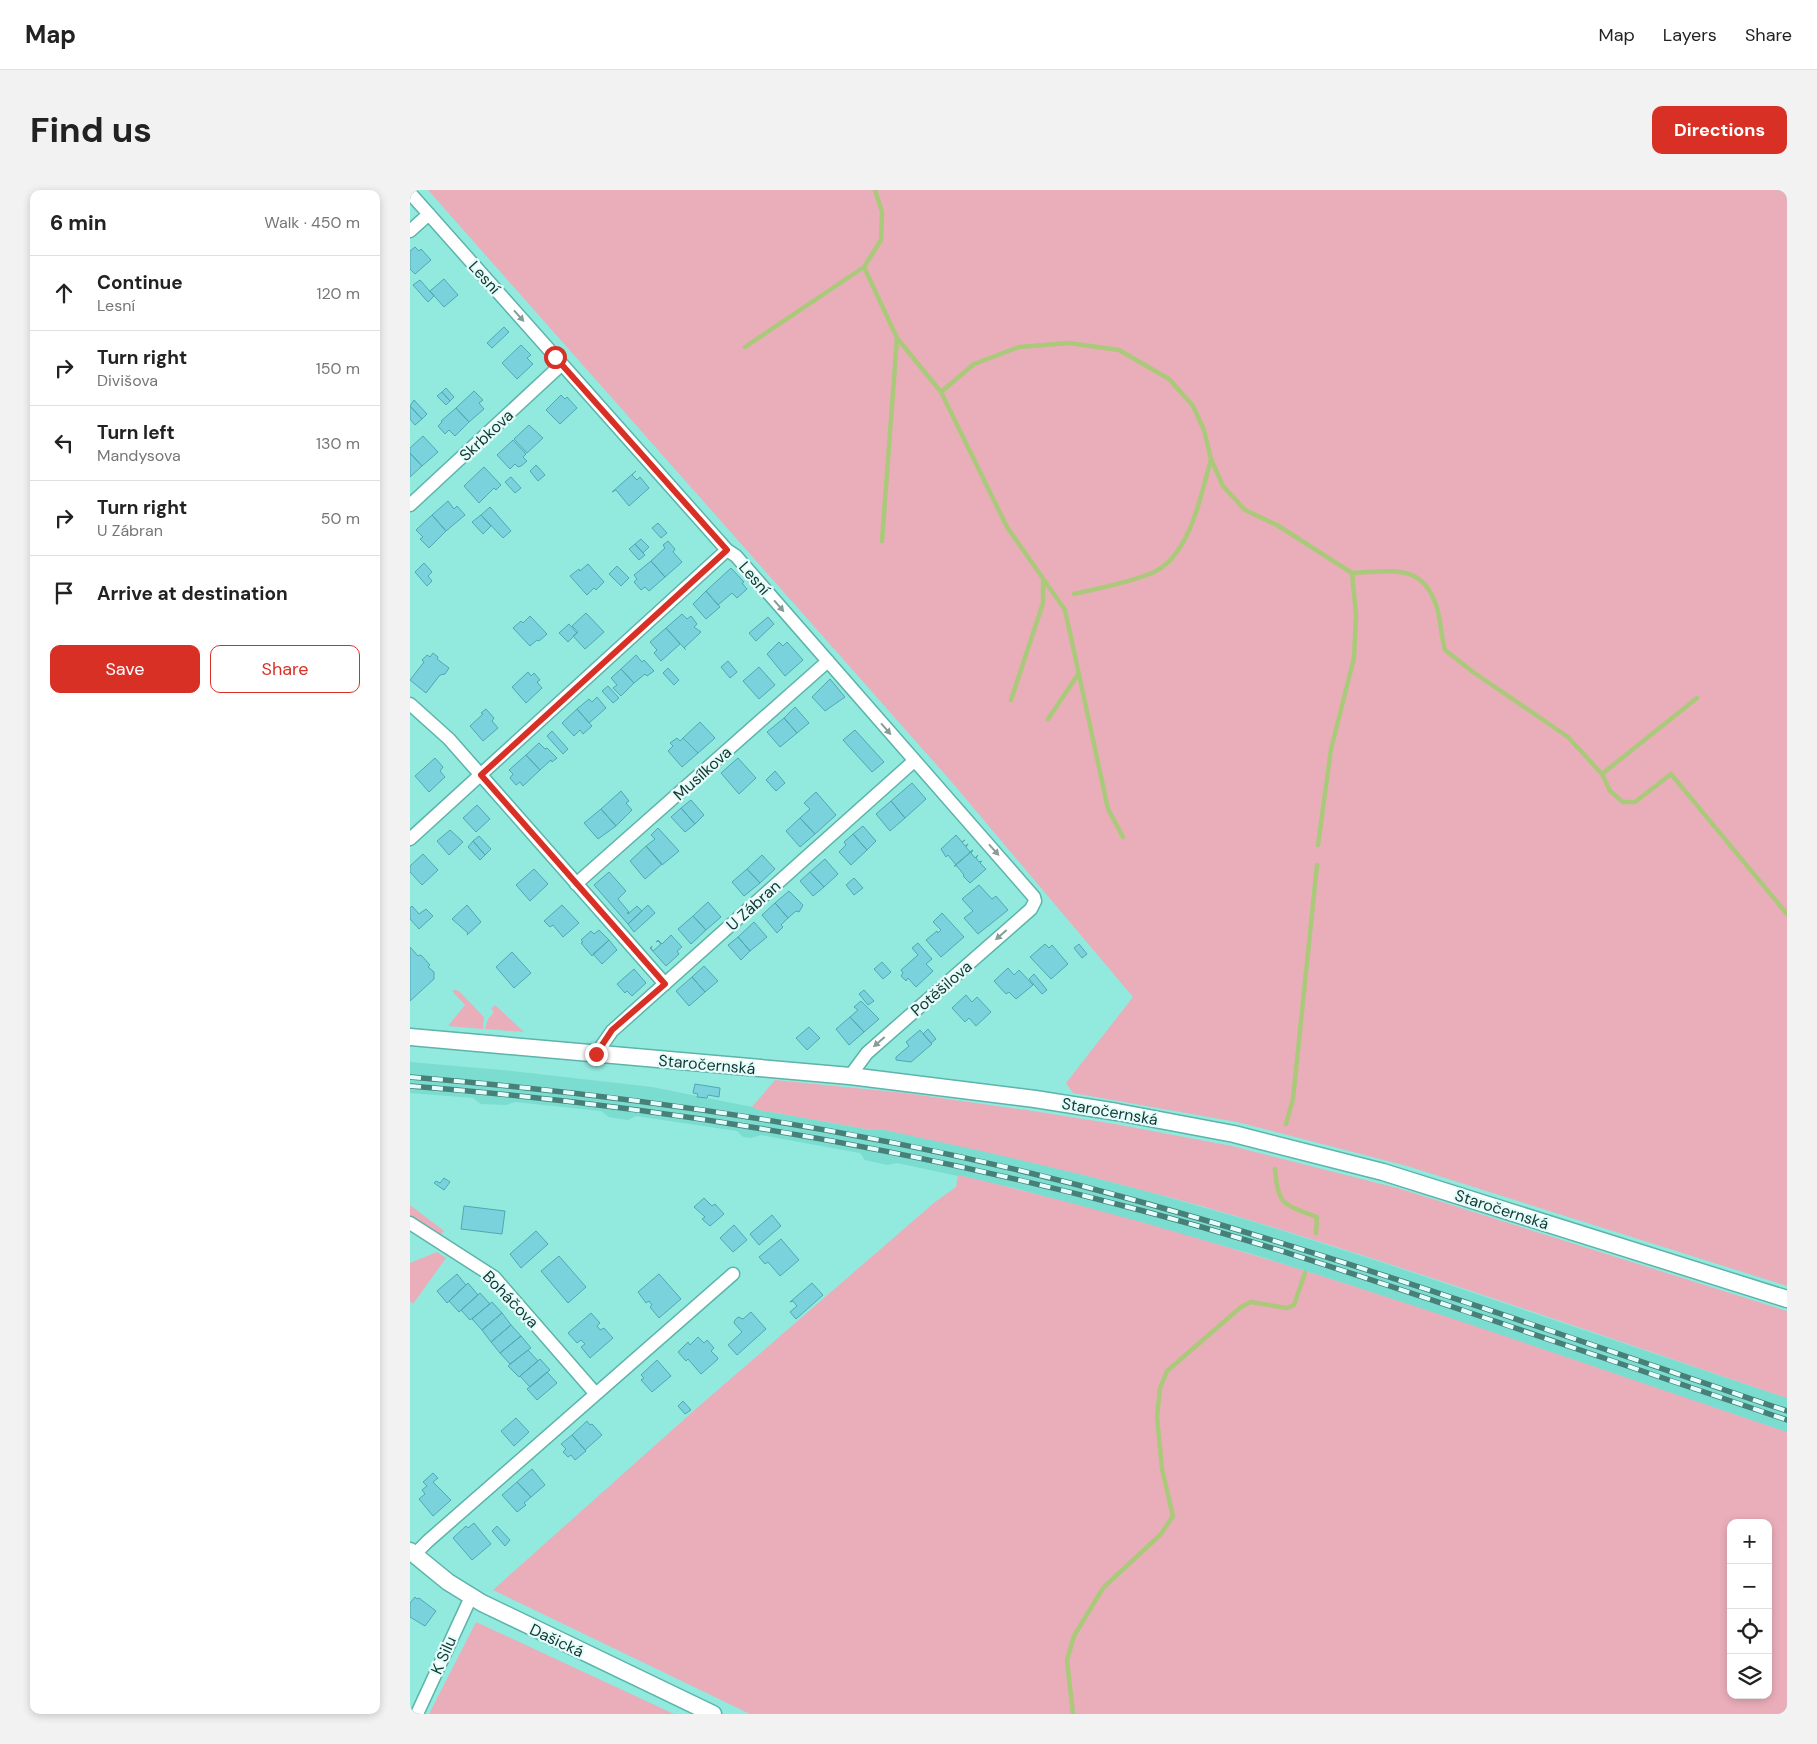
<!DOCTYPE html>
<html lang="en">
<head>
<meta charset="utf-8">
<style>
  body { margin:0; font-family:"DM Sans",sans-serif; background:#f2f2f2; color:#222 }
  .controls { position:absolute; right:15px; bottom:15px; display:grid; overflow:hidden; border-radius:10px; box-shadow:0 2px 8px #0003 }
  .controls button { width:45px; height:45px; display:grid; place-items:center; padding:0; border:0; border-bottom:1px solid #e0e0e0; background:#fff; color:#222; font:25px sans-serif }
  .stop { position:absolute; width:15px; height:15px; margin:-11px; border:4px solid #d93025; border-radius:50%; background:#fff }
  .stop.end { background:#d93025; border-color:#fff; box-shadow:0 1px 5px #0008 }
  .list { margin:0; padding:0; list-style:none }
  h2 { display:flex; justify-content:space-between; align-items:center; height:65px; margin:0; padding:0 20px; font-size:21px }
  h2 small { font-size:16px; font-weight:400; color:#767676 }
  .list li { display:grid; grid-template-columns:32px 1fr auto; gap:15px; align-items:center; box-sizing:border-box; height:75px; padding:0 20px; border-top:1px solid #e0e0e0 }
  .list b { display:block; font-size:19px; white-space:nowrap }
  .list p { margin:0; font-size:16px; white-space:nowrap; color:#767676 }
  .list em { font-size:16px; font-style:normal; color:#767676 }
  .actions { display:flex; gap:10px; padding:15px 20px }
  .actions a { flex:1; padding:11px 0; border:1px solid #d93025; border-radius:10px; text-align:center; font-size:18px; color:#d93025 }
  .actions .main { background:#d93025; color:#fff }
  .icon { flex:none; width:28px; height:28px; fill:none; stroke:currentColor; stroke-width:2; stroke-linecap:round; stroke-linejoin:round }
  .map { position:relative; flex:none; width:1377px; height:1524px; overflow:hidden; border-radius:10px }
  header { display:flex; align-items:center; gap:30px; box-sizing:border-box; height:70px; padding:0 25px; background:#fff; border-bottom:1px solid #e0e0e0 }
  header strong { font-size:24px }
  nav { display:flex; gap:28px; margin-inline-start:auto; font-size:18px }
  .intro { display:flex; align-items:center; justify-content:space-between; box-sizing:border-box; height:120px; padding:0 30px }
  h1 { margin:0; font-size:35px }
  .button { padding:12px 22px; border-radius:10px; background:#d93025; color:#fff; font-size:18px; font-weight:700 }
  main { display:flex; gap:30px; padding:0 30px }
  aside { flex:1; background:#fff; border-radius:10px; box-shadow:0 2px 8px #0003 }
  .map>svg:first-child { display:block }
  .built { fill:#7bdcd0 }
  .green { fill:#eaaeba; fill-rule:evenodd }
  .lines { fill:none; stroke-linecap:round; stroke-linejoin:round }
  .stream { stroke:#abc97b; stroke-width:4.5 }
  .building { fill:#7ad2dd; stroke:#4fa8b2 }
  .street-casing { stroke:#5cb4aa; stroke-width:15 }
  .secondary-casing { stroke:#5cb4aa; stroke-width:19 }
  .street { stroke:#fff; stroke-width:12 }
  .secondary { stroke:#fff; stroke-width:16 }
  .rail-casing { stroke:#478079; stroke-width:5.5 }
  .rail { stroke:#e5fdfa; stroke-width:4; stroke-dasharray:11; stroke-linecap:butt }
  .oneway { fill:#889b99 }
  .route { stroke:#d93025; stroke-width:6 }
  .labels { text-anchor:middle; stroke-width:4.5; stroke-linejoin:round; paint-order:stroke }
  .street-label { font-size:16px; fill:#123733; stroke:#e5fdfa }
</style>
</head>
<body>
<header>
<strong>Map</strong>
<nav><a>Map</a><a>Layers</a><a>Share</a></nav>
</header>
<div class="intro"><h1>Find us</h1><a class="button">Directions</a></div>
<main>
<aside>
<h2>6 min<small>Walk · 450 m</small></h2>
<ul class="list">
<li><svg class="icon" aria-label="ahead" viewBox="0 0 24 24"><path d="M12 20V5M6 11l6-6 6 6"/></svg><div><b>Continue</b><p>Lesní</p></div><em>120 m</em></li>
<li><svg class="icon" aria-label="right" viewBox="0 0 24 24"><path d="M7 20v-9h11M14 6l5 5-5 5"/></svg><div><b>Turn right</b><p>Divišova</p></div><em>150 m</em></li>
<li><svg class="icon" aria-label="left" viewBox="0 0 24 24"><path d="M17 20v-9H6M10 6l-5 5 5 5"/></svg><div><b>Turn left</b><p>Mandysova</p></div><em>130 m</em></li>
<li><svg class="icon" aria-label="right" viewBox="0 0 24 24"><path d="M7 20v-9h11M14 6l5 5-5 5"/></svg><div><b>Turn right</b><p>U Zábran</p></div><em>50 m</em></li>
<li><svg class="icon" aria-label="arrive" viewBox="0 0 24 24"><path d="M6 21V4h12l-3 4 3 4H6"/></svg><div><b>Arrive at destination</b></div></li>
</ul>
<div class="actions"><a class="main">Save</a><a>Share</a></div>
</aside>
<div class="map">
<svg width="1377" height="1524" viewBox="0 0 1377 1524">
  <rect width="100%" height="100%" fill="#92e9de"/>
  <path class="built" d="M0 872 102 881 242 897 342 917 349 920 461 940 470 939 600 966 736 1001 848 1033 974 1073 1377 1208V1242L964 1103 839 1063 604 998 487 973 477 975 455 970 450 963 351 945 341 948 333 947 327 941 226 926 218 930 199 927 191 921 105 912 96 915 71 914 63 908 0 903Z"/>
  <path class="green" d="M18 0H1377V1096L997 976 827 932 663 903 656 893 723 807 540 590Z
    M45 800 49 801 74 827 73 839 38 836 55 815 42 801Z
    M85 815 114 842 75 839 78 829 84 822 81 819Z
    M365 890 495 903 623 921 705 934 822 956 991 999 1377 1121V1208C1201 1149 1026 1087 849 1033 724 995 597 966 470 939L462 940 349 920 342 917Z
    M548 985C830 1050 1103 1150 1377 1242V1524H340L83 1400 288 1217 525 1012 546 997ZM1321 1333H1358V1505H1321Z
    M0 1015 34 1041 28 1049 0 1028Z
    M27 1062 36 1068 3 1114 0 1111V1073Z
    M66 1432 264 1524H19Z"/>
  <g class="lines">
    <path class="stream" d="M454 77 487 148 531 202 597 337 655 420 698 619 713 647
      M335 157 454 77 471 50 472 22 465 0
      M531 202 564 174 609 157 659 153 709 160 759 189 783 216 794 240 801 269 813 296 835 320 867 335 942 383 946 425 944 468 921 559 908 655
      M472 351 487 148
      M942 383C980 382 1013 371 1027 418 1031 431 1031 446 1035 460L1063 482 1158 547 1192 584 1200 601 1213 612H1225L1261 584 1377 724
      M664 404C690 398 718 393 742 383 780 367 791 305 801 269
      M601 510 633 413V391
      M638 529 669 483
      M1192 584 1287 508
      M876 934 883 909 907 675
      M865 979C868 1017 874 1014 907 1027L906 1043
      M663 1524 657 1470 664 1446 693 1398 751 1344 763 1326 752 1279 747 1227 750 1198 757 1181 831 1117 841 1112 877 1118 884 1115 895 1083"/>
  </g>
  <path class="building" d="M5 57 9 61 11 59 21 70 5 84 0 79V61Z
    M34 89 48 105 34 117 20 101Z
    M10 90 24 106 18 112 3 95Z
    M94 137 99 142 82 158 77 153Z
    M111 155 121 165 117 168 123 174 107 189 92 173Z
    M36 198 44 207 40 211 32 202Z
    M64 201 73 210 69 213 74 219 59 232 46 218Z
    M32 202 40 211 36 215 27 206Z
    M151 205 155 209 157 207 167 218 150 234 136 220Z
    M4 210 17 224 12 229 0 216Z
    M0 216 12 229 5 235 0 229Z
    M46 218 59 232 45 246 39 240 35 244 28 236 32 232 31 231Z
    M119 235 133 248 117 263 104 249Z
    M13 246 28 262 12 276 0 263V258Z
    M103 250 116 264 113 267 117 271 111 276 108 277 105 274 100 279 87 265Z
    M0 263 12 276 0 287Z
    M126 275 135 285 128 291 120 281Z
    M74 277 91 295 86 300 84 298 69 313 54 296Z
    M226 281 222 285 227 290 230 287 239 298 219 316 206 300 202 302Z
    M101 287 111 298 105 303 95 292Z
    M38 311 44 319 47 316 55 325 36 341 22 325Z
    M80 317 101 341 93 348 71 325Z
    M22 325 36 341 19 358 10 349 13 347 6 340Z
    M71 325 81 336 73 344 62 332Z
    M248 333 257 343 251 348 242 338Z
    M231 349 239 357 233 363 225 354Z
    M258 351 265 359 263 362 272 372 255 387 241 371 255 358 253 355Z
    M225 354 235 365 229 370 219 359Z
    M241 371 255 387 239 401 235 397 231 400 224 392 227 389 224 385Z
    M14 373 22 382 18 386 22 391 17 396 5 382Z
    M178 374 194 392 186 400 184 398 177 405 160 386 169 379 170 381Z
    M207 376 219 388 211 396 199 384Z
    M321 378 334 392 332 393 337 399 327 408 322 403 308 415 296 401Z
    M296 401 310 417 296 429 283 414Z
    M176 423 194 442 175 459 163 446 168 442 162 436Z
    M272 424 277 429 281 426 287 434 284 437 291 442 274 458 276 460 256 438Z
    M120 426 137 444 129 451 127 450 120 456 103 438 111 431 113 433Z
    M358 427 364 434 346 451 339 443Z
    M159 434 167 443 158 452 149 443Z
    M256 438 270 454 251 471 244 463 247 460 240 452Z
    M369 452 373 456 377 452 393 470 375 486 357 464Z
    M23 463 28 467 27 469 39 478 35 484 30 485 16 503 0 490 14 472 12 470 17 465 20 467Z
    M226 465 232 472 234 470 244 481 237 486 235 484 224 493 211 479Z
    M318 471 327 482 320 488 311 477Z
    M349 477 365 495 349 509 333 491Z
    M258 478 269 490 264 495 253 483Z
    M211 479 224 493 211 506 203 498 207 495 201 488Z
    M118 482 121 486 124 483 130 490 127 492 132 498 116 513 102 497Z
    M420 489 435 507 415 521 402 507Z
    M198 496 209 508 203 513 192 501Z
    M187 507 196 518 179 533 167 519 179 509 182 512Z
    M385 517 399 533 387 543 374 528Z
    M76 519 84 528 82 531 88 538 73 551 60 536 73 524 71 523Z
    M167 519 182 536 173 544 170 540 164 546 152 533Z
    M374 528 387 543 370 557 357 542Z
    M290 532 305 548 288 563 273 548Z
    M445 540 474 572 462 582 433 550Z
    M142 541 158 559 153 564 137 546Z
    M267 548 270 551 273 548 288 563 272 577 258 561 263 556 260 553Z
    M129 553 135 559 137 558 147 568 142 572 141 570 130 580 116 565Z
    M116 565 130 580 113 596 110 592 106 595 100 588 103 584 99 580Z
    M25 568 33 577 30 581 35 587 19 602 5 586Z
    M328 568 346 588 329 604 311 583Z
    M365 581 375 593 366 601 356 590Z
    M502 593 516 609 495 628 481 611Z
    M211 601 219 611 216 613 222 620 206 636 191 619Z
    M406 602 426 625 405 644 390 628 400 619 394 613Z
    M281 610 294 625 285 634 271 618Z
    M481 611 495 628 480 641 466 624Z
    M67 615 80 629 66 642 53 628Z
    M271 618 285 634 275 642 261 627Z
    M191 619 206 636 188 649 174 633Z
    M390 628 405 644 390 657 376 641Z
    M453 636 466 651 457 660 443 644Z
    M248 638 269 661 252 675 236 656 245 649 241 645Z
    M40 640 53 652 39 665 27 651Z
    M443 644 457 660 441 675 429 662 436 655 434 652Z
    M546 645 552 652 555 650 552 652 555 656 558 654 556 657 560 662 563 660 546 675 538 665 536 667 531 659Z
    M69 646 81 659 75 665 63 651Z
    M63 651 75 665 70 670 58 657Z
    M236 656 252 674 235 689 220 671Z
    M563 660 561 663 565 668 568 665 566 668 569 672 572 671 570 673 576 679 560 693 553 686 554 685 547 676H544Z
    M13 664 28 680 12 695 0 682V676Z
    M352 665 365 679 350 693 337 679Z
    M415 669 428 684 414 697 400 682Z
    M124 679 138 694 120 711 106 695Z
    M337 679 350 693 334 706 322 692Z
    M199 682 216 701 208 709 219 722 217 723 218 724 227 716 232 721 218 734 184 695Z
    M400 682 414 697 403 706 390 691Z
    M444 688 453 698 444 705 436 695Z
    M569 695 582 709 586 706 598 720 568 744 554 728 563 721 552 709Z
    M379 701 393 715 389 722 386 721 378 728 365 713Z
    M298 712 311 727 296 740 283 726Z
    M365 713 378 728 371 735 373 737 367 743 352 725Z
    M57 715 71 732 57 745 58 743 42 729Z
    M152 715 169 733 153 747 143 735 140 737 134 731Z
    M238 715 245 723 224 742 218 734Z
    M2 716 9 724 16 719 23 726 9 739 0 729V718Z
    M532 723 554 747 531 767 516 750 527 741 528 743 531 740 523 732Z
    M283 726 296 740 281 754 268 739Z
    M344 732 357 747 340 761 328 747Z
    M189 740 199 750 182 766 171 753 173 752 171 750 181 741 184 744Z
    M261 745 272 757 267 761 269 764 256 776 240 758 242 756 241 758 243 761 251 754 248 751 246 752 248 750 252 754Z
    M328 747 340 761 331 770 318 755Z
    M199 750 207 760 192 774 183 764Z
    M508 753 522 769 516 774 523 781 506 797 498 788 496 791 491 786 493 783 491 780 508 765 502 758Z
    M635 754 639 758 642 755 658 774 641 789 620 767Z
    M669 754 677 764 672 768 664 758Z
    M0 757 8 766 10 765 12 766 20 775 18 777 24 782V789L0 811Z
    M102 762 121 783 104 798 86 777Z
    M472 772 481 782 473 789 464 779Z
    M294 776 308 791 295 802 282 787Z
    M598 778 604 785 609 780 623 795 606 809 599 802 596 804 584 791Z
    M224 779 236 793 222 806 217 801 215 803 207 794Z
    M624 784 637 800 632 804 619 789Z
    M282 787 295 802 279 816 266 801Z
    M454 800 464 811 458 815 449 804Z
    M556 805 562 812 567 807 581 822 566 836 559 828 555 832 542 818Z
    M451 811 469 829 454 842 440 827 448 820 444 817Z
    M440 827 454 842 439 855 426 839Z
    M399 837 410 848 397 860 386 848Z
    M518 839 526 849 521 853 513 844Z
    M510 840 522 854 501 872 486 870V867L499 856 496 852Z
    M285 894 310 898 309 907 298 905 297 908 287 907 288 904 283 903Z
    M34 988 40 992 34 1000 24 993 26 991 30 993Z
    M294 1008 302 1016 305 1014 314 1024 300 1036 292 1029 295 1027 284 1017Z
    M54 1016 95 1021 92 1044 51 1039Z
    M362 1025 371 1036 349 1055 340 1044Z
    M324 1035 337 1050 323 1062 310 1048Z
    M126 1041 138 1054 111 1078 100 1064Z
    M371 1049 389 1070 370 1086 358 1072 355 1074 349 1067Z
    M149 1066 176 1097 158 1113 131 1081Z
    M47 1084 56 1095 37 1113 27 1101Z
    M249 1084 271 1109 249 1128 240 1117 242 1115 239 1111 236 1113 228 1102Z
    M58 1093 68 1105 49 1122 39 1111Z
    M402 1093 413 1105 386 1129 380 1122 387 1116 383 1111 380 1112Z
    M70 1103 80 1114 60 1130 51 1120Z
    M82 1112 92 1123 72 1140 62 1129Z
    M341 1122 356 1139 327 1165 318 1155 332 1142 324 1133 325 1130 328 1127 333 1129Z
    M92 1123 101 1135 81 1152 72 1140Z
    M181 1123 190 1133 187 1136 190 1140 194 1138 203 1148 180 1168 171 1157 175 1154 171 1150 167 1153 158 1143Z
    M101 1135 111 1146 90 1163 81 1152Z
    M111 1146 121 1158 100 1174 90 1163Z
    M288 1147 294 1153 297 1150 304 1158 301 1161 308 1168 307 1170 291 1184 278 1169 276 1171 268 1162 278 1152 280 1155Z
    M118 1160 128 1171 109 1187 98 1176Z
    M130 1169 140 1180 120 1197 110 1186Z
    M247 1170 261 1186 242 1202 231 1190 234 1188 231 1185Z
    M137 1182 147 1193 127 1210 117 1199Z
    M273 1211 281 1220 275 1224 268 1216Z
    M106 1228 119 1242 104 1256 91 1241Z
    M177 1231 180 1235 182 1234 192 1245 175 1260 162 1245Z
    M162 1245 176 1261 165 1270 161 1265 158 1267 153 1262 156 1259 151 1254Z
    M122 1279 135 1295 121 1307 107 1292Z
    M23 1283 28 1288 23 1292 41 1310 23 1326 9 1309 15 1304 12 1300 17 1296 13 1292Z
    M107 1292 121 1307 114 1313 116 1315 107 1322 92 1305Z
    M64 1333 81 1354 62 1370 43 1348 56 1336 58 1338Z
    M87 1336 100 1350 95 1356 82 1341Z
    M5 1407 7 1409 9 1408 26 1421 15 1436 0 1427V1413Z"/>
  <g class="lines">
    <defs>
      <path id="street" d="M0 3 317 360 326 366 624 707 625 711 621 719 457 863 440 886
        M0 41 19 24
        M0 315 152 174
        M0 514 39 549 255 794
        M0 649 317 360
        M166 694 418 471
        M186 864 202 841 504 571
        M0 1033 84 1087 185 1203
        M4 1365 18 1351 323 1084
        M7 1524 61 1407"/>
      <path id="secondary" d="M0 847 440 886 625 909 707 922 824 944 973 982 1377 1109
        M0 1361 38 1392 72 1413 303 1524"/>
    </defs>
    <use href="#street" class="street-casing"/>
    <use href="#secondary" class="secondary-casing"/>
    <use href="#street" class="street"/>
    <use href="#secondary" class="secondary"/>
    <defs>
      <path id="rail" d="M0 887C244 907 488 944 724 1010 945 1071 1160 1148 1377 1221
        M0 896C243 915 482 955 718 1017 831 1046 941 1083 1052 1120 1160 1157 1269 1193 1377 1230"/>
    </defs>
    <use href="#rail" class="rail-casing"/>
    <use href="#rail" class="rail"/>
  </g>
  <defs><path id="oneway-solid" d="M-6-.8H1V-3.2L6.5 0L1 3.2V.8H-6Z" transform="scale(1.25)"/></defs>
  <g class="oneway">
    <use href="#oneway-solid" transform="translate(109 126) rotate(48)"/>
    <use href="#oneway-solid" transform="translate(369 416) rotate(49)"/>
    <use href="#oneway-solid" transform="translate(476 539) rotate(49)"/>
    <use href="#oneway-solid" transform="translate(584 660) rotate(48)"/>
    <use href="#oneway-solid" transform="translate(591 745) rotate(139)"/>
    <use href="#oneway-solid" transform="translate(469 852) rotate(139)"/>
  </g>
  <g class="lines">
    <path class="route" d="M145 167 317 360 71 585 255 794 202 840 186 864"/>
  </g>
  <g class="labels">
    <g class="street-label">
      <text transform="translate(75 87) rotate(48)" y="6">Lesní</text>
      <text transform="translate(76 245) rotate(-43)" y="6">Skrbkova</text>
      <text transform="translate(345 388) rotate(49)" y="6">Lesní</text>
      <text transform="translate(292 583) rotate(-42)" y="6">Musílkova</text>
      <text transform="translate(343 715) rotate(-42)" y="6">U Zábran</text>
      <text transform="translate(531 798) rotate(-41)" y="6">Potěšilova</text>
      <text transform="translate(297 874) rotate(5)" y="6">Staročernská</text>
      <text transform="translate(700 921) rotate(10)" y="6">Staročernská</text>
      <text transform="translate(1092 1019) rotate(18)" y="6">Staročernská</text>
      <text transform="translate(101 1109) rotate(46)" y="6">Boháčova</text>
      <text transform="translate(147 1450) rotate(25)" y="6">Dašická</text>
      <text transform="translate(33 1465) rotate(-66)" y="6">K Silu</text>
    </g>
  </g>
</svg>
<div class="controls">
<button>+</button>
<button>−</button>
<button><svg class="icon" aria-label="locate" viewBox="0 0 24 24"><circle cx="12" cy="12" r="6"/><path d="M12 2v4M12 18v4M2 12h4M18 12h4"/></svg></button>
<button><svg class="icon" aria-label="layers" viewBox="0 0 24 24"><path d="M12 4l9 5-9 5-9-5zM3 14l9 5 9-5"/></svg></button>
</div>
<div class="stop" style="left:145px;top:167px"></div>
<div class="stop end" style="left:186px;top:864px"></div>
</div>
</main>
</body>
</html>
